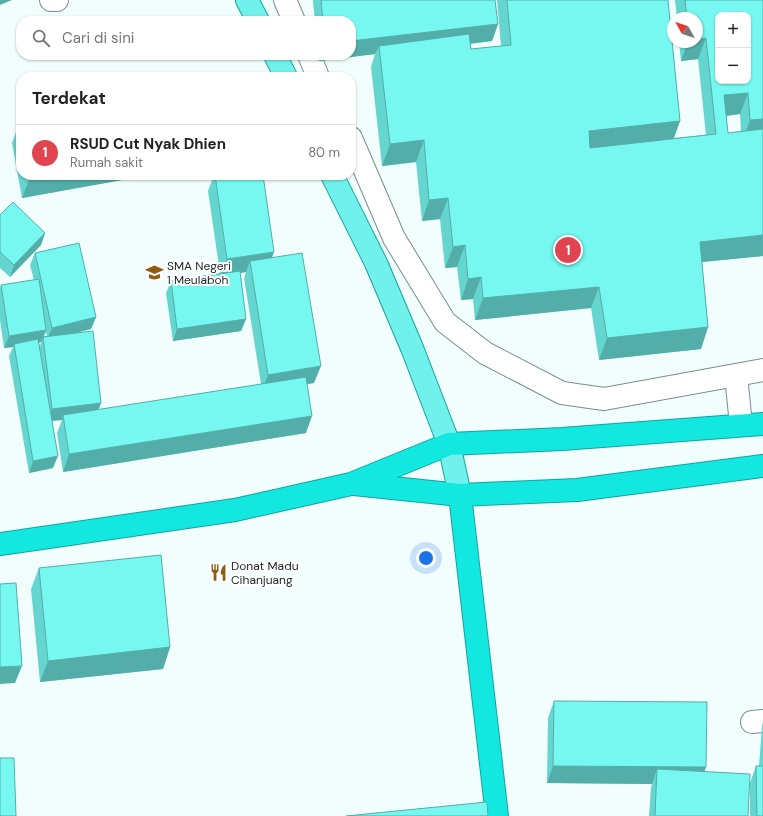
<!DOCTYPE html>
<html lang="id">
<head>
<meta charset="utf-8">
<style>
  body { margin:0; font-family:"DM Sans",sans-serif; background:#f2f2f2; color:#222 }
  .controls { position:absolute; right:12px; top:12px; display:grid; overflow:hidden; border-radius:8px; box-shadow:0 1px 3px #0004 }
  .controls button { width:36px; height:36px; display:grid; place-items:center; padding:0; border:0; border-bottom:1px solid #e0e0e0; background:#fff; color:#222; font:20px sans-serif }
  .compass { position:absolute; left:667px; top:12px; width:36px; height:36px; border-radius:50%; background:#fff; box-shadow:0 1px 3px #0004; rotate:310deg }
  .you { position:absolute; left:426px; top:558px; width:14px; height:14px; margin:-10px; border:3px solid #fff; border-radius:50%; background:#1a73e8; box-shadow:0 0 0 6px #1a73e833 }
  .badge { display:grid; place-items:center; width:26px; height:26px; border-radius:50%; background:#db2777; color:#fff; font-size:13px; font-weight:700 }
  .pin { position:absolute; translate:-50% -50%; border:2px solid #fff; box-shadow:0 1px 4px #0006 }
  .list { margin:0; padding:0; list-style:none }
  h2 { display:flex; justify-content:space-between; align-items:center; height:52px; margin:0; padding:0 16px; font-size:17px }
  h2 small { font-size:13px; font-weight:400; color:#767676 }
  .list li { display:grid; grid-template-columns:26px 1fr auto; gap:12px; align-items:center; box-sizing:border-box; height:56px; padding:0 16px; border-top:1px solid #e0e0e0 }
  .list b { display:block; font-size:15px; white-space:nowrap }
  .list p { margin:0; font-size:13px; white-space:nowrap; color:#767676 }
  .list em { font-size:13px; font-style:normal; color:#767676 }
  .icon { flex:none; width:22px; height:22px; fill:none; stroke:currentColor; stroke-width:2; stroke-linecap:round; stroke-linejoin:round }
  .map { position:relative; flex:none; width:763px; height:816px; overflow:hidden }
  .search { position:absolute; background:#fff; box-shadow:0 1px 3px #0004; left:16px; top:16px; width:340px; height:44px; display:flex; align-items:center; gap:10px; box-sizing:border-box; padding:0 14px; border-radius:16px; color:#767676; font-size:15px }
  .panel { position:absolute; background:#fff; box-shadow:0 1px 3px #0004; left:16px; top:72px; width:340px; height:108px; border-radius:16px }
  .map>svg:first-child { display:block }
  .lines { fill:none; stroke-linecap:round; stroke-linejoin:round }
  .minor-casing { stroke:#75908e; stroke-width:24 }
  .major-casing { stroke:#14a39e; stroke-width:24 }
  .highway-casing { stroke:#14a39e; stroke-width:24 }
  .minor { stroke:#fff; stroke-width:22 }
  .major { stroke:#71f1ec; stroke-width:22 }
  .highway { stroke:#12e8e0; stroke-width:22 }
  .wall { fill:#65d5cf; fill-rule:evenodd }
  .shaded-wall { fill:#53aea9 }
  .building { fill:#76f8f1; stroke:#53aea9; fill-rule:evenodd }
  .labels { text-anchor:middle; stroke-width:4; stroke-linejoin:round; paint-order:stroke }
  .poi-label { font-size:12px; fill:#182322; stroke:#fff; text-anchor:start }
</style>
</head>
<body>
<div class="map">
<svg width="763" height="816" viewBox="0 0 763 816">
  <rect width="100%" height="100%" fill="#f2fefd"/>
  <g class="lines">
    <defs>
      <path id="minor" d="M51 0H57
        M285 0 294 21
        M309 55 318 77
        M351 138 394 238 445 322 485 353 562 393 604 399 763 370
        M736 375 741 425
        M752 722 763 721"/>
      <path id="major" d="M247 0 258 21
        M275 55 286 77
        M332 175 376 263 412 348 449 444 460 495"/>
      <path id="highway" d="M354 484 460 495 577 490 763 466
        M460 495 497 816
        M0 544 235 510 351 484 449 444 562 439 763 424"/>
    </defs>
    <use href="#minor" class="minor-casing"/>
    <use href="#major" class="major-casing"/>
    <use href="#highway" class="highway-casing"/>
    <use href="#minor" class="minor"/>
    <use href="#major" class="major"/>
    <use href="#highway" class="highway"/>
  </g>
  <path class="wall" d="M313 0H495L498 24 492 41 470 44 471 49 501 46 497 0H668L680 121 674 138 706 135 698 59 681 61 679 42H697V18H677L675 0H763V256L702 262 708 327 701 349 599 360 591 308 475 320 473 299 461 300 457 267 445 268 440 219 422 221 416 162 382 166 371 67 375 54 319 61V55H351V21H315L313 2ZM740 114 741 131 728 133 726 116Z
    M20 121H21V175H150L22 198 12 143Z
    M214 175H263L272 258 314 383 307 384 306 433 63 472 57 433 62 420 52 421 53 468 29 473 9 356 13 347 4 348 0 320V288L1 285 34 280 30 265 35 253 96 317 91 329 79 332 101 403 98 410 261 384 244 278 246 272 240 273 246 319 241 331 173 341 166 293 171 281 220 273 208 191ZM46 332 47 336H44ZM41 342 40 347 39 343Z
    M0 215 45 233 41 245 10 277 0 268Z
    M39 568 170 647 163 669 40 682 31 589Z
    M554 701 705 772 748 816H649L651 787 652 784 547 783 548 718Z
    M763 722V816H750V783L756 766H759L762 726Z"/>
  <path class="shaded-wall" d="M0 0H12L0 5Z
    M498 24 492 41 380 54 379 46 375 54 319 61 321 55H351V41Z
    M706 38 698 59 681 61 688 42H697V39Z
    M748 93 740 114 716 117 724 95Z
    M763 119V139L742 142 750 120Z
    M680 121 672 143 581 153 589 131Z
    M424 140 416 162 382 166 390 144Z
    M39 175H150L22 198 30 177Z
    M448 198 440 219 422 221 429 200Z
    M45 233 41 245 10 277 14 265Z
    M763 235V256L692 263 700 242Z
    M465 245 457 267 445 268 453 247Z
    M274 252 268 269 250 261 246 272 221 276 227 259Z
    M481 277 473 299 461 300 468 279Z
    M599 287 591 308 475 320 483 298Z
    M96 317 91 329 47 340 52 328Z
    M246 319 241 331 173 341 177 329Z
    M708 327 701 349 599 360 607 338Z
    M46 330 41 342 14 347V344L13 347 4 348 9 336Z
    M321 366 314 383 262 392 268 375Z
    M101 403 96 416 63 415 62 420 47 421 52 409Z
    M312 416 306 433 63 472 69 454Z
    M58 456 53 468 29 473 33 461Z
    M170 647 163 669 40 682 48 661Z
    M22 666 15 683 0 684V667Z
    M553 766 706 767 700 784 657 769 652 784 547 783Z"/>
  <path class="building" d="M321 0H495L498 24 351 41V21H323Z
    M507 0H668L680 121 589 131 590 148 716 134 706 38 697 39V18H687L685 0H763V119L750 120 748 93 724 95 728 133 763 129V235L700 242 708 327 607 338 599 287 483 298 481 277 468 279 465 245 453 247 448 198 429 200 424 140 390 144 379 46 469 34 471 49 511 45ZM718 15H748V81H718Z
    M29 175H39L30 177Z
    M215 175H263L274 252 227 259Z
    M13 202 45 233 14 265 0 252V215Z
    M79 243 96 317 52 328 35 253Z
    M302 253 321 366 268 375 250 261Z
    M240 271 246 319 177 329 171 281Z
    M39 279 46 330 9 336 1 285Z
    M93 331 101 403 52 409 43 337Z
    M38 339 58 456 33 461 14 344Z
    M306 377 312 416 69 454 63 415Z
    M161 555 170 647 48 661 39 568Z
    M16 583 22 666 0 667V584Z
    M554 701 707 702 706 767 553 766Z
    M0 758H14L16 816H0Z
    M756 766H763V816H757Z
    M657 769 750 774 748 816H655Z
    M487 802 488 816H346Z"/>
  <defs>
    <symbol id="school-bare" viewBox="-9 -9 18 18"><path d="M0-5L7-2L0 1L-7-2ZM-4 1L0 2.5L4 1V4Q0 6-4 4Z" fill="#925b12" stroke="#fff" stroke-width="2.5" paint-order="stroke"/></symbol>
    <symbol id="restaurant-bare" viewBox="-9 -9 18 18"><path d="M-5-6h1v4h1v-4h1v4h1v-4h1v5L-1.5 .5V6h-2V.5L-5-1ZM5-6V6H3V1.5H1.5Q1.5-4 5-6Z" fill="#925b12" stroke="#fff" stroke-width="2.5" paint-order="stroke"/></symbol>
  </defs>
  <g fill-rule="evenodd">
    <use href="#school-bare" x="142" y="260" width="25" height="25"/>
    <use href="#restaurant-bare" x="206" y="560" width="25" height="25"/>
  </g>
  <g class="labels">
    <g class="poi-label">
      <text x="167" y="270">SMA Negeri<tspan x="167" dy="14">1 Meulaboh</tspan></text>
      <text x="231" y="570">Donat Madu<tspan x="231" dy="14">Cihanjuang</tspan></text>
    </g>
  </g>
</svg>
<div class="controls">
<button>+</button>
<button>−</button>
</div>
<svg class="compass" viewBox="-18 -18 36 36"><path d="M0-13l5 13h-10z" fill="#e53935"/><path d="M0 13l5-13h-10z" fill="#767676"/></svg>
<div class="you"></div>
<div class="pin badge" style="left:568px;top:250px;background:#e0444e">1</div>
<div class="search"><svg class="icon" aria-label="search" viewBox="0 0 24 24"><circle cx="10" cy="10" r="6"/><path d="M15 15l6 6"/></svg>Cari di sini</div>
<section class="panel">
<h2>Terdekat<small></small></h2>
<ul class="list">
<li><span class="badge" style="background:#e0444e">1</span><div><b>RSUD Cut Nyak Dhien</b><p>Rumah sakit</p></div><em>80 m</em></li>
</ul>
</section>
</div>
</body>
</html>
